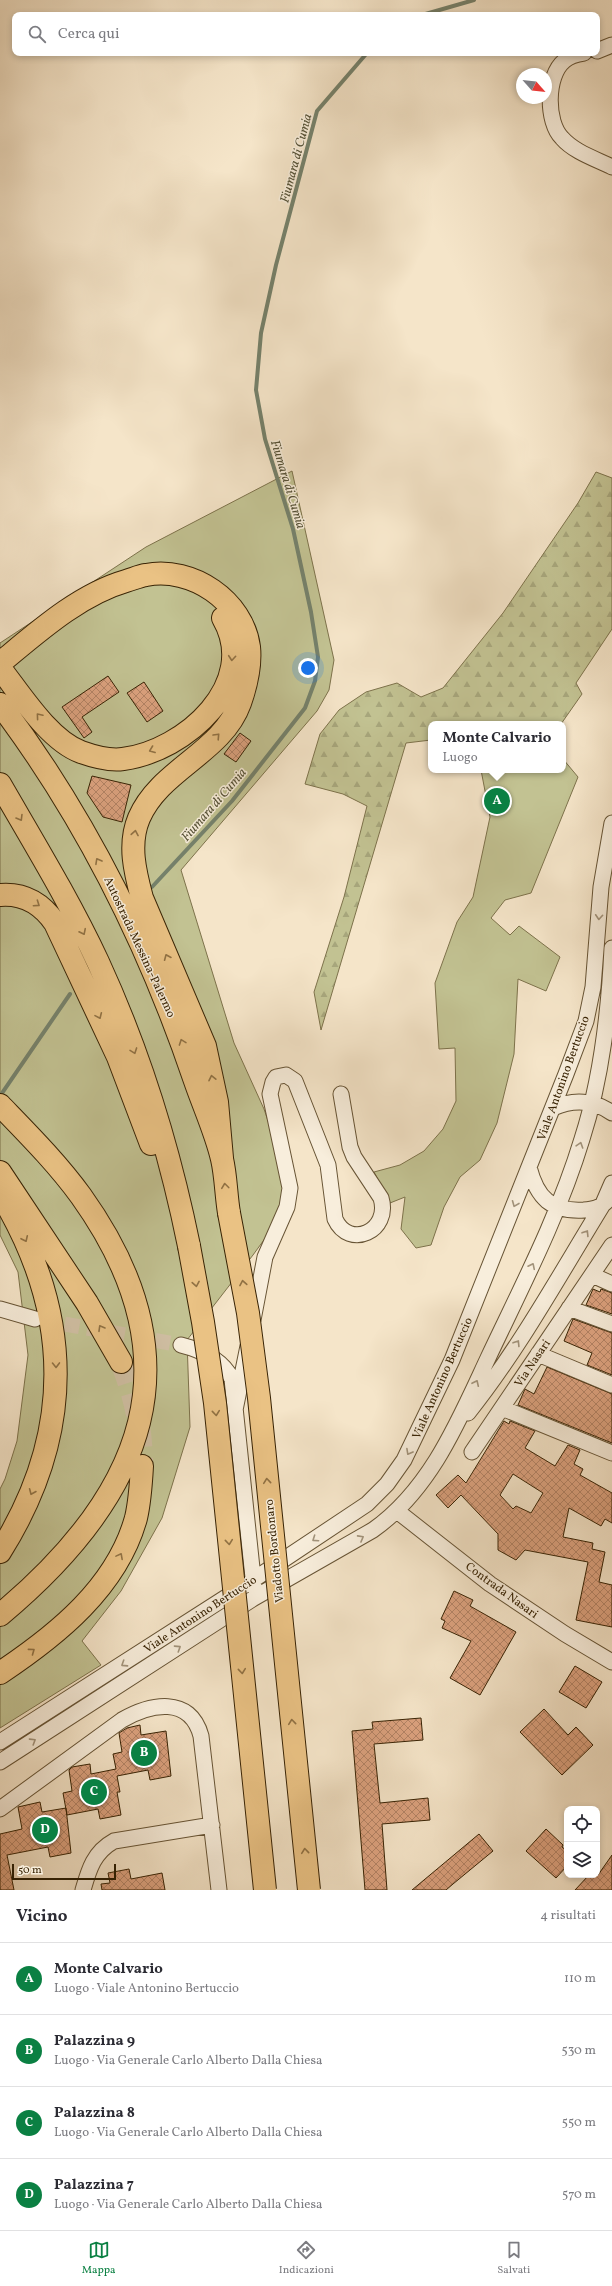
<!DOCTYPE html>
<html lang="it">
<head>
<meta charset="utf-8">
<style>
  body { margin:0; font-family:Vollkorn,serif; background:#f7f7f7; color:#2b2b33 }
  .controls { position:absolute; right:12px; bottom:12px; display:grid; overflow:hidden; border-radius:8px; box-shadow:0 2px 6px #0003 }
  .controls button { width:36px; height:36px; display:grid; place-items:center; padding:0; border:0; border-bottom:1px solid #e1e1e2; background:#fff; color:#2b2b33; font:20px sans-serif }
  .compass { position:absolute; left:516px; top:68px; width:36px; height:36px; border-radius:50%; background:#fff; box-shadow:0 2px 6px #0003; rotate:117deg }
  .scale { position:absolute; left:12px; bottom:10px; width:104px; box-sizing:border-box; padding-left:4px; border:2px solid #382304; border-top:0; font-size:11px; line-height:14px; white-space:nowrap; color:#382304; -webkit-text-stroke:3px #f8eedc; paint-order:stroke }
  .you { position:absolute; left:308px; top:668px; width:14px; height:14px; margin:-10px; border:3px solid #fff; border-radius:50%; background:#1a73e8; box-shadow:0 0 0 6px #1a73e833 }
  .badge { display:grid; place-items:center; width:26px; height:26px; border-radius:50%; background:#0b8043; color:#fff; font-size:13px; font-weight:700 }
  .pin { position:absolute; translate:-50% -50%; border:2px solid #fff; box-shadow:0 1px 4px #0006 }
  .popup { position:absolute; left:428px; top:721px; width:138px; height:52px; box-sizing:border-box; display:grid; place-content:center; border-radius:8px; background:#fff; filter:drop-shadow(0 1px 3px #0005); font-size:13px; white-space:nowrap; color:#7c7c81 }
  .popup b { font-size:15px; color:#2b2b33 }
  .popup::after { content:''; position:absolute; left:50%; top:100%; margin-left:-8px; border:8px solid transparent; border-top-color:#fff }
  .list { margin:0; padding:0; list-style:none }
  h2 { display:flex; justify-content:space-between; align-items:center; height:52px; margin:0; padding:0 16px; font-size:17px }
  h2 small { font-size:13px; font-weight:400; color:#7c7c81 }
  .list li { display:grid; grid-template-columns:26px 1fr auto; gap:12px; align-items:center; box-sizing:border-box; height:72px; padding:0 16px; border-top:1px solid #e1e1e2 }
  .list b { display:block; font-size:15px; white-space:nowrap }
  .list p { margin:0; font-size:13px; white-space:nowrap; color:#7c7c81 }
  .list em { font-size:13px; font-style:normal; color:#7c7c81 }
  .icon { flex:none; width:22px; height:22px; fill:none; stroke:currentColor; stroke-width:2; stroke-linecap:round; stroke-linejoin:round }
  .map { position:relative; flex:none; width:612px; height:1890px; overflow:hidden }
  .search { position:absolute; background:#fff; box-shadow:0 2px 6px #0003; left:12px; right:12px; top:12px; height:44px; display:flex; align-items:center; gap:10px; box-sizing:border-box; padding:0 14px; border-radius:8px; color:#7c7c81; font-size:15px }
  .sheet { height:340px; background:#fff }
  nav { display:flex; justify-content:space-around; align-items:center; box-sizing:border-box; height:56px; border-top:1px solid #e1e1e2; background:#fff; font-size:11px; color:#7c7c81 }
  nav a { display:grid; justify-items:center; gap:2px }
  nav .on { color:#0b8043 }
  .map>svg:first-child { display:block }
  .green { fill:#c2c292; stroke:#7d724b }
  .forest { fill:url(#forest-firs); stroke:#7d724b }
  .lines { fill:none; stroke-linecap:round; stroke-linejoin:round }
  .stream { stroke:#75816b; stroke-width:4 }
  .building { fill:url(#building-cross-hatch); stroke:#382304; fill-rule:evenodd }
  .minor-tunnel { stroke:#cfbea2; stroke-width:15; stroke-dasharray:15 8; stroke-linecap:butt }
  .highway-tunnel { stroke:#cfbea2; stroke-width:22; stroke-dasharray:22 11; stroke-linecap:butt }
  .minor-casing { stroke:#675435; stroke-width:17 }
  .highway-casing { stroke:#382304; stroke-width:24 }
  .minor { stroke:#f8eedc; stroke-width:15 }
  .highway { stroke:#eac284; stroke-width:22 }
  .highway-bridge-casing { stroke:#382304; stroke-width:24; stroke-linecap:butt }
  .highway-bridge { stroke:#eac284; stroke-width:22 }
  .oneway { stroke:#917244 }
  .oneway2 { stroke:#a2937b }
  .labels { text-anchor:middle; stroke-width:3; stroke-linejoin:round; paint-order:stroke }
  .street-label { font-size:12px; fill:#382304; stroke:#f8eedc }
  .water-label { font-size:13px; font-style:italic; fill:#565237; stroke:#f8eedc }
</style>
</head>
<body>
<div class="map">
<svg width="612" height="1890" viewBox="0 0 612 1890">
  <defs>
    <pattern id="forest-firs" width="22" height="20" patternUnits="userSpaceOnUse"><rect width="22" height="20" fill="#c2c292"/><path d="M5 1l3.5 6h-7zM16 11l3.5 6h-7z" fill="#a7a67c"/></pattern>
    <pattern id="building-cross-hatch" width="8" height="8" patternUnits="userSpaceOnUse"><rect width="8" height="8" fill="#dba17e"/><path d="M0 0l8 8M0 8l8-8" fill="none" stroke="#b38365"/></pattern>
  </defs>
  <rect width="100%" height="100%" fill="#f5e5c9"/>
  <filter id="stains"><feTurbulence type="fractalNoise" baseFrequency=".005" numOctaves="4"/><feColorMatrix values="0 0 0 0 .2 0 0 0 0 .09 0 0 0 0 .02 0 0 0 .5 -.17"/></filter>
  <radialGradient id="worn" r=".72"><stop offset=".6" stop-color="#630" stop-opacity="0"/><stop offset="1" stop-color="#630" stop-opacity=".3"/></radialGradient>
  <path class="green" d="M292 471 334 660 329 690 317 711 181 870 234 1043 264 1109 281 1159 284 1200 269 1233 253 1255 187 1340 190 1427 162 1518 121 1591 82 1641 101 1665 0 1728V1489L5 1479 17 1441 28 1355 18 1272 0 1235V643L146 547Z
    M563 759 578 777 531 893 505 900 491 918 510 935 519 926 560 957 546 991 518 979 514 1054 497 1123 480 1160 460 1177 444 1207 431 1245 416 1248 401 1229 405 1197 390 1203 374 1172 400 1165 424 1151 443 1129 456 1101 455 1048 439 1049 435 983 457 922 473 897 490 817 481 770H563Z"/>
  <path class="forest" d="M596 472 612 478V629L576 683 582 694 561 724H431V740L406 743 321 1030 314 992 344 897 367 806 343 794 305 784 320 734 339 710 366 692 397 683 421 697 443 688 503 613 578 503Z"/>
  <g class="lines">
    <path class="stream" d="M422 15 474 0
      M152 887 232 801 305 708 315 681 318 657 311 612 293 529 265 439 256 390 261 333 276 265 317 111 367 53
      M0 1096 70 994"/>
  </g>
  <path class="building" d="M108 676 119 692 82 717 92 732 84 738 62 707Z
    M144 682 163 711 147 722 127 693Z
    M240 733 251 741 236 762 224 754Z
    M92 776 131 785 122 822 103 817 87 793Z
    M593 1289 600 1292 601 1289 612 1293V1314L586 1305Z
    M573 1319 612 1333V1375L587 1365 592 1353 564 1341Z
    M547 1367 612 1394V1443L518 1405 525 1389 534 1394Z
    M504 1421 509 1424 510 1421 535 1431 525 1448 555 1466 568 1445 580 1450 574 1464 583 1469 580 1475 612 1493V1523L605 1519 601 1526 569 1508 563 1537 593 1543 592 1549 605 1552 599 1582 612 1585V1627L576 1620 588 1562 525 1550 516 1560 498 1550V1534L461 1495 448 1508 436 1495 458 1475 466 1483ZM513 1474 543 1493 531 1513 516 1506 513 1509 500 1495Z
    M454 1591 473 1600 470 1606 516 1632 480 1695 450 1678 471 1641 442 1628 445 1621 441 1619Z
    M575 1666 602 1682 586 1708 559 1692Z
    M544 1709 568 1735 576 1727 593 1745 562 1775 520 1732Z
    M421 1718 423 1740 374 1744 380 1803 428 1798 430 1820 382 1824 387 1890H365L352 1731 373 1729 372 1722Z
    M140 1725 141 1735 166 1731 171 1776 150 1780 148 1770 117 1776 120 1792H117L121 1815 100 1819 98 1809 67 1815 63 1793 72 1791 69 1770 72 1767 90 1764 91 1774 116 1769 113 1754 122 1752 119 1733 127 1728Z
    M40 1802 42 1812 66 1808 71 1853 50 1857 48 1847 7 1855 14 1890H0V1834L22 1829 18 1807Z
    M546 1829 563 1845 562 1847 567 1851V1866L556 1878 526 1851Z
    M479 1834 493 1851 453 1884 446 1890H412Z
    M612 1855V1890H575L589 1875H598Z
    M129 1869 131 1879 162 1873 165 1890H102L101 1884 110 1883 108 1873Z"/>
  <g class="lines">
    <path class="minor-tunnel" d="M42 1320 181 1345"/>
    <path class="highway-tunnel" d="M121 1362C135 1397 142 1429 142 1466"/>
    <defs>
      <path id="minor" d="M597 51 612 45
        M584 53C577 54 569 56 564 61 546 76 546 122 562 138 574 152 596 159 612 167
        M553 1108C573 1099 594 1100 612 1113
        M529 1167C537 1198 551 1212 584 1210 593 1209 600 1208 606 1202
        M592 1275 612 1284
        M569 1308 612 1324
        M0 1309 35 1319
        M253 1320 265 1257 287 1207 290 1188 270 1094 273 1082 276 1077 286 1075 295 1081 328 1165 335 1219C349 1250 391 1231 381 1198L354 1157 350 1147 341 1094
        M181 1345C201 1350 222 1359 232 1379L254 1587
        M538 1354 612 1385
        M502 1408 612 1453
        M235 1410 248 1346
        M468 1413C519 1349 559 1276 602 1206L612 1183
        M472 1452 612 1245
        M397 1511 490 1584 565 1634 612 1662
        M0 1742 253 1580 367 1504 387 1484 404 1460 452 1360 566 1074 586 1021 593 987 601 887 612 823
        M0 1762 254 1598 373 1530C431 1489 459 1420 488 1358 522 1286 559 1215 582 1139 602 1077 609 1012 612 948
        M0 1809 122 1720C150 1704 190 1695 201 1736L219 1890
        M83 1890C89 1869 94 1852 114 1841L212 1825"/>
      <path id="highway" d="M5 659C41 629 81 594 126 581 133 579 139 576 146 575 192 566 243 601 249 647 251 666 246 686 240 703 222 753 160 769 139 818 128 844 135 872 142 898L205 1046 217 1102 222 1158
        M0 668C21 695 49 740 81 752 95 757 109 761 123 759 185 751 261 684 223 618
        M0 704C85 817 150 948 195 1081 204 1107 216 1133 222 1159 226 1176 226 1195 229 1213
        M0 784C34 843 69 900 98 962 140 1053 169 1148 189 1246
        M0 895C24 893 42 904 55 923L118 1057 151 1144
        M0 1105C28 1134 57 1163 81 1196 199 1361 145 1494 0 1615
        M0 1172 87 1303 121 1362
        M0 1193C73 1313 75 1433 0 1552
        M0 1673C57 1635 117 1587 136 1518 140 1501 141 1484 142 1466"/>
    </defs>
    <use href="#minor" class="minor-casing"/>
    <use href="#highway" class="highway-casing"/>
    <use href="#minor" class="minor"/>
    <use href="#highway" class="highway"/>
    <defs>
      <path id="highway-bridge" d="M229 1213 248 1313 259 1398 309 1890
        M189 1246 203 1322 215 1403 265 1890"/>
    </defs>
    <use href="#highway-bridge" class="highway-bridge-casing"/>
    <use href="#highway-bridge" class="highway-bridge"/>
  </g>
  <defs><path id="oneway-chevron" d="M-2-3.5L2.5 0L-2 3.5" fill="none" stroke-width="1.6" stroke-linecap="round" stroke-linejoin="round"/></defs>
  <g class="oneway">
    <use href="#oneway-chevron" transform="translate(232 658) rotate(95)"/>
    <use href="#oneway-chevron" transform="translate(39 716) rotate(-130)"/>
    <use href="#oneway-chevron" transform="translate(217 736) rotate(-47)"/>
    <use href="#oneway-chevron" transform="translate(152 750) rotate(159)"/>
    <use href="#oneway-chevron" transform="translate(20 818) rotate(59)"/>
    <use href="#oneway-chevron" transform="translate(135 833) rotate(-80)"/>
    <use href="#oneway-chevron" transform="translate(98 861) rotate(-119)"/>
    <use href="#oneway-chevron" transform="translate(37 904) rotate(34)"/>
    <use href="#oneway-chevron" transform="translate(83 932) rotate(64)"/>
    <use href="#oneway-chevron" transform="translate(167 957) rotate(-113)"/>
    <use href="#oneway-chevron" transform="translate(99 1016) rotate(66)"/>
    <use href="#oneway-chevron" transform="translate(182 1042) rotate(-110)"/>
    <use href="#oneway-chevron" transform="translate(134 1051) rotate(70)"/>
    <use href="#oneway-chevron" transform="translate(212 1078) rotate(-102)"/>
    <use href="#oneway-chevron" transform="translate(225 1186) rotate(-97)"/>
    <use href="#oneway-chevron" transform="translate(25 1239) rotate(65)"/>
    <use href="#oneway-chevron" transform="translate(243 1283) rotate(-100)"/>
    <use href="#oneway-chevron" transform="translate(196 1284) rotate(80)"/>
    <use href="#oneway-chevron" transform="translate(101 1328) rotate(-120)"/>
    <use href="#oneway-chevron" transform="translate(56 1365) rotate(89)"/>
    <use href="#oneway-chevron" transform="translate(216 1413) rotate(84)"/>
    <use href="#oneway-chevron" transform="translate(267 1481) rotate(-96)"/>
    <use href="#oneway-chevron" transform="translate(32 1492) rotate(113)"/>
    <use href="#oneway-chevron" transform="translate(229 1542) rotate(84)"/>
    <use href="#oneway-chevron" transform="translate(120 1556) rotate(-62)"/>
    <use href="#oneway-chevron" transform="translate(32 1651) rotate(-36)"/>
    <use href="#oneway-chevron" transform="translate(242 1671) rotate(84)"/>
    <use href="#oneway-chevron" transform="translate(292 1722) rotate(-96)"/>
    <use href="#oneway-chevron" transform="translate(305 1851) rotate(-96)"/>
  </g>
  <g class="oneway2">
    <use href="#oneway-chevron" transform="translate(599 917) rotate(94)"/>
    <use href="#oneway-chevron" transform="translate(580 1145) rotate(-72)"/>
    <use href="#oneway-chevron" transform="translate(515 1204) rotate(112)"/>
    <use href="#oneway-chevron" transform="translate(586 1233) rotate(-58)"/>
    <use href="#oneway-chevron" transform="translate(532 1266) rotate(-64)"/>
    <use href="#oneway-chevron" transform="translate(517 1343) rotate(-58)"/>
    <use href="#oneway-chevron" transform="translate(476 1383) rotate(-65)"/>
    <use href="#oneway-chevron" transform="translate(409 1452) rotate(119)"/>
    <use href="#oneway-chevron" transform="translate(361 1538) rotate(-29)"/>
    <use href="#oneway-chevron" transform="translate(315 1539) rotate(146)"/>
    <use href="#oneway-chevron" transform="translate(178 1648) rotate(-33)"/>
    <use href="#oneway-chevron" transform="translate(124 1664) rotate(147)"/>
    <use href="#oneway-chevron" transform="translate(33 1741) rotate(-32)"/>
  </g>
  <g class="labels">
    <g class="street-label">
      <text transform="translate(140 947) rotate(65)" y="4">Autostrada Messina-Palermo</text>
      <text transform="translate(563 1078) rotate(-70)" y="4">Viale Antonino Bertuccio</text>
      <text transform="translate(532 1363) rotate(-56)" y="4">Via Nasari</text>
      <text transform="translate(442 1378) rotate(-66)" y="4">Viale Antonino Bertuccio</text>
      <text transform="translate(274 1551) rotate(-96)" y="4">Viadotto Bordonaro</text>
      <text transform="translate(502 1590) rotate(36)" y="4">Contrada Nasari</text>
      <text transform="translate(200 1614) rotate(-33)" y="4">Viale Antonino Bertuccio</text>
    </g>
    <g class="water-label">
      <text transform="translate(295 158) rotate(-75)" y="5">Fiumara di Cumia</text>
      <text transform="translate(289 484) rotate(73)" y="5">Fiumara di Cumia</text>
      <text transform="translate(213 804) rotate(-49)" y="5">Fiumara di Cumia</text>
    </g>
  </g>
  <rect width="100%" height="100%" filter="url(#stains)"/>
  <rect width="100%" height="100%" fill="url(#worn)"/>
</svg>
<div class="controls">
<button><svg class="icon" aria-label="locate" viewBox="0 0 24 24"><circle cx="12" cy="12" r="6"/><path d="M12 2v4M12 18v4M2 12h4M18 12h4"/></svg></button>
<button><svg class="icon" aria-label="layers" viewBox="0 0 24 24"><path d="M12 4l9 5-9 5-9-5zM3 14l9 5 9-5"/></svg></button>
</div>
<svg class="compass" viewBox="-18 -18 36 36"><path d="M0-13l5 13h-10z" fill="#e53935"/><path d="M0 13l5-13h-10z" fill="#7c7c81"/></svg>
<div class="scale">50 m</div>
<div class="you"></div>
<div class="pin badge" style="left:497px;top:801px">A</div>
<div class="popup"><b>Monte Calvario</b>Luogo</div>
<div class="pin badge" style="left:144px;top:1753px">B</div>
<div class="pin badge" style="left:94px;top:1792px">C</div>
<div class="pin badge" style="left:45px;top:1830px">D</div>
<div class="search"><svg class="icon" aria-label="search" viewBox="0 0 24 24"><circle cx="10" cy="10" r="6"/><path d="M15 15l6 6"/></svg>Cerca qui</div>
</div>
<section class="sheet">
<h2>Vicino<small>4 risultati</small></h2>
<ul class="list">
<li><span class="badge">A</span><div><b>Monte Calvario</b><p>Luogo · Viale Antonino Bertuccio</p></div><em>110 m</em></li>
<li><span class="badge">B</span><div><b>Palazzina 9</b><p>Luogo · Via Generale Carlo Alberto Dalla Chiesa</p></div><em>530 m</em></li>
<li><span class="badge">C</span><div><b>Palazzina 8</b><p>Luogo · Via Generale Carlo Alberto Dalla Chiesa</p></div><em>550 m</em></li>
<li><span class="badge">D</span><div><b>Palazzina 7</b><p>Luogo · Via Generale Carlo Alberto Dalla Chiesa</p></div><em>570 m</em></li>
</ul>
</section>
<nav>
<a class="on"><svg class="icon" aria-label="map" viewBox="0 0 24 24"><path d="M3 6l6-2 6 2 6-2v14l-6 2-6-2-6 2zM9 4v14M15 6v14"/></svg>Mappa</a>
<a><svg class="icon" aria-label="directions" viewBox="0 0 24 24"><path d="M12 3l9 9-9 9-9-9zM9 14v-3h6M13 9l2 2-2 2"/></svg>Indicazioni</a>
<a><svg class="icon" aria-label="saved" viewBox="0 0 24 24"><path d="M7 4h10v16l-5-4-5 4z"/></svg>Salvati</a>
</nav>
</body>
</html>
